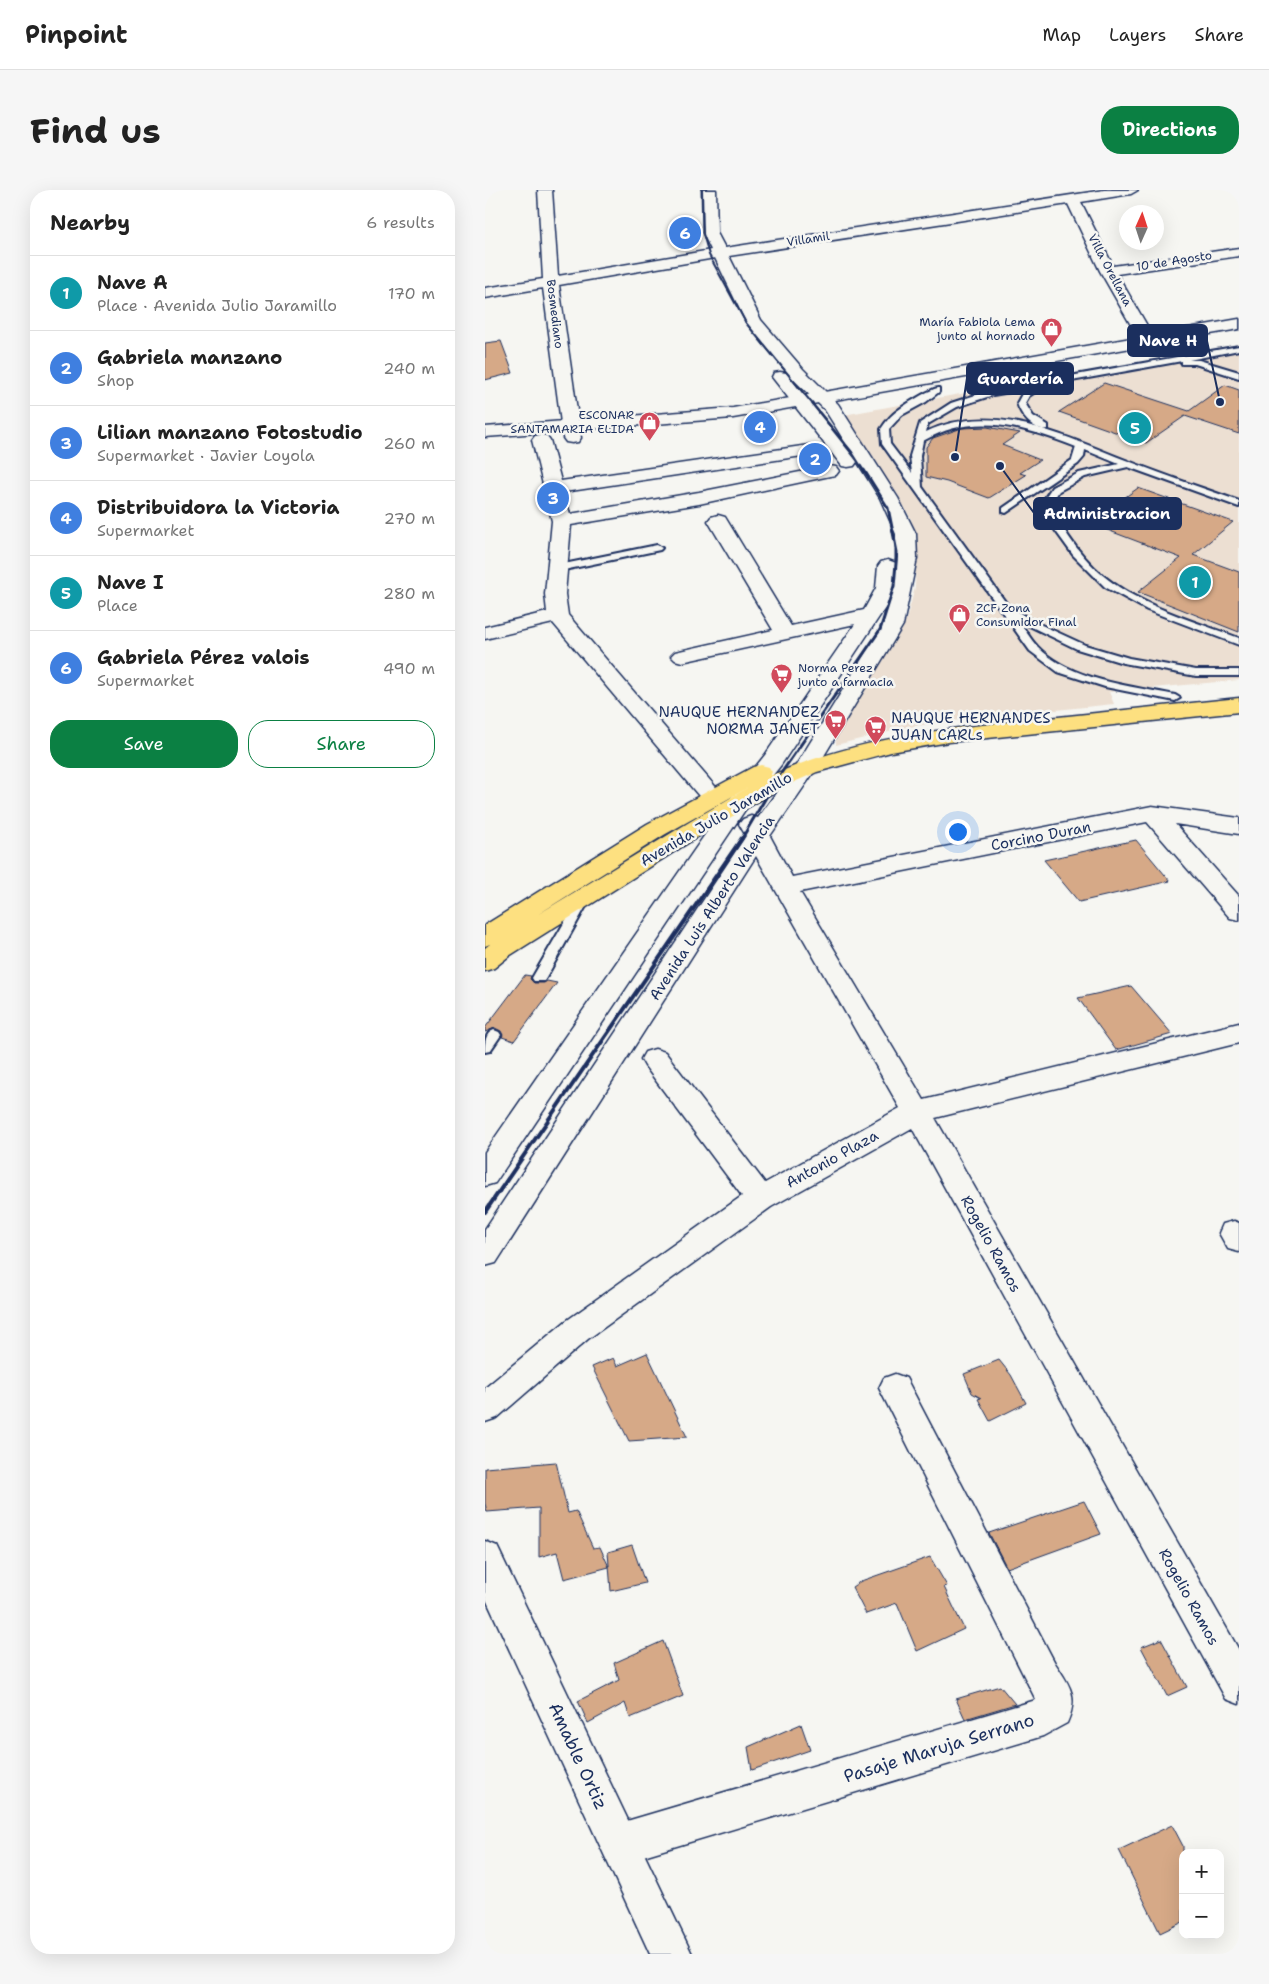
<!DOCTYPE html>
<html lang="en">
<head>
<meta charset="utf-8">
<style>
  body { margin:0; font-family:"Shantell Sans",sans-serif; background:#f6f6f6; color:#222 }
  .controls { position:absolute; right:15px; bottom:15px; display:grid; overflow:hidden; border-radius:10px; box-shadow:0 5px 20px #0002 }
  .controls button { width:45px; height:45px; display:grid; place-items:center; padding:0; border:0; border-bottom:1px solid #e0e0e0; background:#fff; color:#222; font:25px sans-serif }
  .compass { position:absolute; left:634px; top:15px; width:45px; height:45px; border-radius:50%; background:#fff; box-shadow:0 5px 20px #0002; rotate:3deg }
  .you { position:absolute; left:472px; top:641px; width:18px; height:18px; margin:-12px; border:4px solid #fff; border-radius:50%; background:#1a73e8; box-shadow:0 0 0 8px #1a73e833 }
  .badge { display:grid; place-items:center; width:32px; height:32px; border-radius:50%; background:#0b8043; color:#fff; font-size:16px; font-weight:700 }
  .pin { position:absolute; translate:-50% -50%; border:2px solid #fff; box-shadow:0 1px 5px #0006 }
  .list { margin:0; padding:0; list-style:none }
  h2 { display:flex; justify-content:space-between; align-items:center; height:65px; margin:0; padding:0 20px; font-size:21px }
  h2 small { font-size:16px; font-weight:400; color:#767676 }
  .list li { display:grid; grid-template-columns:32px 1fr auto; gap:15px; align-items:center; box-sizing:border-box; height:75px; padding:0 20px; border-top:1px solid #e0e0e0 }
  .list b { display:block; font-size:19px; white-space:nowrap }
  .list p { margin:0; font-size:16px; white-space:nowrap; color:#767676 }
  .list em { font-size:16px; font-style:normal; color:#767676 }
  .actions { display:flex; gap:10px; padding:15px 20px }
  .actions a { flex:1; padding:11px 0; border:1px solid #0b8043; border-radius:20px; text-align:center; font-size:18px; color:#0b8043 }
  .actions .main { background:#0b8043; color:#fff }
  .map { position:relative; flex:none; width:754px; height:1764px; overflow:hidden; border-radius:20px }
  header { display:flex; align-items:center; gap:30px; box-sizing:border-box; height:70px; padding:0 25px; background:#fff; border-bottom:1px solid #e0e0e0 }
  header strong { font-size:24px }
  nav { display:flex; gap:28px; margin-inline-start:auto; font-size:18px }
  .intro { display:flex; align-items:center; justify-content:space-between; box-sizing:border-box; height:120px; padding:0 30px }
  h1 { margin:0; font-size:35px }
  .button { padding:12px 22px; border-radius:20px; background:#0b8043; color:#fff; font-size:18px; font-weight:700 }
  main { display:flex; gap:30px; padding:0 30px }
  aside { flex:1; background:#fff; border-radius:20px; box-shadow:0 5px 20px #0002 }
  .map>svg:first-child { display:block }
  .built { fill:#ecdfd2 }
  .building { fill:#d6a987; stroke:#1b2f5e }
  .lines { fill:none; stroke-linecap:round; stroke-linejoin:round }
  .lane-casing { stroke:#1b2f5e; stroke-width:4 }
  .street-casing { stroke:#1b2f5e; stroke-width:3 }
  .secondary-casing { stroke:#1b2f5e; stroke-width:3 }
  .primary-casing { stroke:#1b2f5e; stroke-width:3 }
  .lane { fill:#f6f6f2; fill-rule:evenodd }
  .street { fill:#f6f6f2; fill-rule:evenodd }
  .secondary { fill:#f6f6f2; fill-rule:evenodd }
  .primary { fill:#fde080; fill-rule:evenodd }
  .rail-far2 { stroke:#1b2f5e; stroke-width:2 }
  .rail-far1 { stroke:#1b2f5e; stroke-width:3 }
  .rail { stroke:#1b2f5e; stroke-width:4 }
  .labels { text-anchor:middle; stroke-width:5; stroke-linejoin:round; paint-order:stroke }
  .far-street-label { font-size:12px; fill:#1b2f5e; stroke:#f6f6f2 }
  .far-poi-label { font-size:12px; fill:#1b2f5e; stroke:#f6f6f2; text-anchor:end }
  .poi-label { font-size:15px; fill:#1b2f5e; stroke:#f6f6f2; text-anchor:end }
  .street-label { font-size:15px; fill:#1b2f5e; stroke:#f6f6f2 }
  .near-street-label { font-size:18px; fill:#1b2f5e; stroke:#f6f6f2 }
  .leader { fill:none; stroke:#1b2f5e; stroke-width:2 }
  .callout-dot { fill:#1b2f5e; stroke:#f6f6f2; stroke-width:2 }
  .callout { fill:#1b2f5e; stroke:#1b2f5e; stroke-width:2 }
  .callout-label { font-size:16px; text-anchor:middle; font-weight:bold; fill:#fff }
</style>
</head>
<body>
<header>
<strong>Pinpoint</strong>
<nav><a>Map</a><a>Layers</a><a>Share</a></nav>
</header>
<div class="intro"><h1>Find us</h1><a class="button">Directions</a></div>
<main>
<aside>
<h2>Nearby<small>6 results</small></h2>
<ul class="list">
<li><span class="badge" style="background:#0f9aa8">1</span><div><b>Nave A</b><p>Place · Avenida Julio Jaramillo</p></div><em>170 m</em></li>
<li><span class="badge" style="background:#3f7fe0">2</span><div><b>Gabriela manzano</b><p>Shop</p></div><em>240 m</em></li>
<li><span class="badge" style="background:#3f7fe0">3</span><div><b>Lilian manzano Fotostudio</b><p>Supermarket · Javier Loyola</p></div><em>260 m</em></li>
<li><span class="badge" style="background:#3f7fe0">4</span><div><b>Distribuidora la Victoria</b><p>Supermarket</p></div><em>270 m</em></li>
<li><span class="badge" style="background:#0f9aa8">5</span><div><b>Nave I</b><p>Place</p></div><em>280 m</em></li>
<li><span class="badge" style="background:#3f7fe0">6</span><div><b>Gabriela Pérez valois</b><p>Supermarket</p></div><em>490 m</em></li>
</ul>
<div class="actions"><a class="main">Save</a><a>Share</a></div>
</aside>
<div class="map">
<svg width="754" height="1764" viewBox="0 0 754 1764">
  <rect width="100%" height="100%" fill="#f6f6f2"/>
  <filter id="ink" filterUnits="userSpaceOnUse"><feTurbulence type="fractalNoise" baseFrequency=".02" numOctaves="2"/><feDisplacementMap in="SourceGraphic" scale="10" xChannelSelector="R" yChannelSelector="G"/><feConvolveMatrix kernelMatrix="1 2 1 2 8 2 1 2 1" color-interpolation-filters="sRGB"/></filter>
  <g filter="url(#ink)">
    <path class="built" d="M754 154V490L624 502 629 514 483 529 424 537 351 555V543L421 430 430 398 431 363 426 329 411 302 353 226Z"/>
    <path class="building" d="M16 151 28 183 0 190V153Z
      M619 193 704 221 740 195 754 200V244L700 226 661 253 574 222Z
      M502 237 535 243 517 255 555 270 535 283 541 285 504 308 462 292 441 287V257L448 248 477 238Z
      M653 298 748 332 708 365 754 382V442L653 402 696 368 604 333Z
      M651 650 685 691 594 712 559 670Z
      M40 785 46 786 45 789 49 793H59L62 791 72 793 29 851 17 847 18 845 16 841 10 838 0 842V838Z
      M646 796 687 844 631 860 593 808Z
      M162 1163 202 1247 144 1251 107 1177 128 1168 132 1176Z
      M514 1170 526 1185 541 1213 505 1231 493 1209 496 1208 487 1203 479 1184Z
      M71 1272 83 1323 91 1321 108 1358 115 1357 124 1377 79 1389 72 1362 54 1367V1318L2 1322 0 1313V1278Z
      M599 1311 616 1344 522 1378 504 1343Z
      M147 1355 160 1393 126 1401 123 1362Z
      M445 1367 462 1396 459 1397 479 1439 432 1461 412 1413 381 1424 367 1397 376 1391Z
      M676 1449 702 1497 682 1506 656 1457Z
      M178 1451 198 1506 145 1528 140 1513 103 1533 93 1511 134 1490 129 1473Z
      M515 1496 530 1514 480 1529 471 1509Z
      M316 1534 325 1560 267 1580 263 1557Z
      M687 1635 698 1656V1732L675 1743 634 1660Z"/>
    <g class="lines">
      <defs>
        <path id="lane" d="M754 156V160L704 170H714L754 182V188L710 174H697V171L559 196 544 206 540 213 548 226 563 235V239C548 241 536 226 532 213L538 202 543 199 508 205 472 217 443 234 441 242C509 209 582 248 646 272 682 286 718 298 754 311V317L643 277 600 287 574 301 567 312C575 341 603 376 628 393 665 419 712 432 754 448V455L662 420 620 397 588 365 562 329 557 312 567 297 594 283 634 274 600 260 599 267 593 274 521 323 518 322V318L587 270 591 257C540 237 489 221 438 251L435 266 437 297 524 417 550 432 600 455 644 468 711 480H754V486H711L638 473 592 459 534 431C540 439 545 449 552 456 584 490 646 496 690 505L695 508 690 511 620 497 573 482 545 461 397 254 396 239C400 233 406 225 412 221 418 216 448 197 454 198V202L441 212 417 225 404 239 405 254 427 283 425 266 435 233 466 213 506 200Z
          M172 355 177 358 175 360 74 381 69 378 74 375Z
          M99 705 105 709 61 788 59 791H49L47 788 93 709Z
          M9 840 14 842 16 845 5 861 0 862C0 852 0 843 9 840Z"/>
        <path id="street" d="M53 0H67L73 86 226 60 218 43 217 0H231L232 43 240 58 619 0H653L646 4 596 12 628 76 754 58V66L632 84 671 151 669 154H657L655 151 615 81 583 14 244 66 276 130 318 179 353 214 413 308 431 344 432 368 418 435 331 579 285 646 307 687 667 616 754 628V644L690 634 754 706V730L745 728 662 632 315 702 439 910 754 833V853L450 928 754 1460V1514L741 1509 427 938 286 1017 103 1149 12 1228 0 1232V1198L81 1131 257 1006 160 876 156 869 160 862 170 859 180 862 280 993 415 918 271 666 11 1073 0 1076V1039L261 646 254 634 258 629 266 626 273 628 310 577 398 435 402 415 296 575 260 620 10 993 0 996V962L244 610 280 565 370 434 197 472 190 470 186 466 190 462 288 440 223 331 226 327 233 325 240 327 306 436 379 420 391 398 393 376 396 372 403 370 411 373V344L395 308 340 220 306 187 261 132 230 68 74 95 96 248 93 252 87 253 81 252 78 248 58 98 0 108V98L58 89Z
          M295 182 301 183 369 268 372 272 369 276 363 277 357 276 287 187 289 183Z
          M56 245 62 246 65 250 76 291 324 255 330 256 333 260 330 264 324 265 79 302 85 324 214 302 345 276 351 277 354 281 351 285 345 286 214 314 86 335 80 404 83 425 235 602 239 607 235 612 227 614 219 612 68 433 0 449V437L62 422 60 404 67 331 47 250 50 246Z
          M749 1031 754 1033V1062L743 1059 734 1043 738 1034Z
          M410 1184 421 1188 570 1473C585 1496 594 1506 582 1533L558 1546 135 1673 121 1667 115 1653 121 1639 135 1633 551 1510 394 1198 399 1188Z"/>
        <path id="secondary" d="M754 129V139L248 228 0 247V237L248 218Z
          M0 1351 12 1356 207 1764H165L0 1407Z"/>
        <path id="primary" d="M754 508V522L464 552 406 562 332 582 298 597 222 641 24 766 9 778 0 781V758L5 754 0 756V735L162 634 268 577 276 575 284 577 287 582 285 586C371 548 462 538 554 529 621 522 687 515 754 508ZM264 597 206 631 52 725 179 645Z"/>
      </defs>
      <use href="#lane" class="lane-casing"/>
      <use href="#street" class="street-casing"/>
      <use href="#secondary" class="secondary-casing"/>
      <use href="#primary" class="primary-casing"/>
      <use href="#lane" class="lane"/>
      <use href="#street" class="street"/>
      <use href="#secondary" class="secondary"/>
      <use href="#primary" class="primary"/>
      <path class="rail-far2" d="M217 0 218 44 224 65 261 133 367 262 379 281"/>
      <path class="rail-far1" d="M256 650 290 592 395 440 409 396 412 362 403 318 379 280"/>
      <path class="rail" d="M0 1022 257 648"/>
    </g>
  </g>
  <defs>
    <symbol id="shop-pin" viewBox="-11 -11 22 30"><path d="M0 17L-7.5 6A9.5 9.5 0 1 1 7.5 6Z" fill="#d1495b" stroke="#f6f6f2"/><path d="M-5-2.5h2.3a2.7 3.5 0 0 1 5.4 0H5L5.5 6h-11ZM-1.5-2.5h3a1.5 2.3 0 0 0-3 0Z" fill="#fff"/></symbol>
    <symbol id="supermarket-pin" viewBox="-11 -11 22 30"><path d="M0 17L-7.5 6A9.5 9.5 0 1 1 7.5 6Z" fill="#d1495b" stroke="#f6f6f2"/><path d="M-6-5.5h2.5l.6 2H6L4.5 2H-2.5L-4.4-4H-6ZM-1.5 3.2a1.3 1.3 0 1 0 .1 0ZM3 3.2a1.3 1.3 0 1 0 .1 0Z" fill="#fff"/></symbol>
  </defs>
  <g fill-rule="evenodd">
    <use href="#shop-pin" x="554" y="126" width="25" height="34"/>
    <use href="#shop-pin" x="152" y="220" width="25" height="34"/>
    <use href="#shop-pin" x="462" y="412" width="25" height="34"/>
    <use href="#supermarket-pin" x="284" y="472" width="25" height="34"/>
    <use href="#supermarket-pin" x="338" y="518" width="25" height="34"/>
    <use href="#supermarket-pin" x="378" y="524" width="25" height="34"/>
  </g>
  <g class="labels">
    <g class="far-street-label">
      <text transform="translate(323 49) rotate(-9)" y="4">Villamil</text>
      <text transform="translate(689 71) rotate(-9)" y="4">10 de Agosto</text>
      <text transform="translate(625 80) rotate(62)" y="4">Villa Orellana</text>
      <text transform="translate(70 124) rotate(83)" y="4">Bosmediano</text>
    </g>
    <g class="far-poi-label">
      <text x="550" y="136">María Fabiola Lema<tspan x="550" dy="14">junto al hornado</tspan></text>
      <text x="149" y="229">ESCONAR<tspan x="149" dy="14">SANTAMARIA ELIDA</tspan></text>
      <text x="491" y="422" text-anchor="start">ZCF Zona<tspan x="491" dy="14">Consumidor Final</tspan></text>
      <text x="313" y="482" text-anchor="start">Norma Perez<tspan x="313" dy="14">junto a farmacia</tspan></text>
    </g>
    <g class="poi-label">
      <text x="334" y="527">NAUQUE HERNANDEZ<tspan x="334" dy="17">NORMA JANET</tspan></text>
      <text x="406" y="533" text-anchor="start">NAUQUE HERNANDES<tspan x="406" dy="17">JUAN CARLs</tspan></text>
    </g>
    <g class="street-label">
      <text transform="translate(231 629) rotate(-30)" y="5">Avenida Julio Jaramillo</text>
      <text transform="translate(556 646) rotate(-11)" y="5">Corcino Duran</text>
      <text transform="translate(227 718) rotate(-57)" y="5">Avenida Luis Alberto Valencia</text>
      <text transform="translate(347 969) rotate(-29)" y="5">Antonio Plaza</text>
      <text transform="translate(506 1054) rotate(61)" y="5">Rogelio Ramos</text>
      <text transform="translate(704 1407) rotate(61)" y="5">Rogelio Ramos</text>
    </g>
    <g class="near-street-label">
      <text transform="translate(454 1558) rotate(-17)" y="6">Pasaje Maruja Serrano</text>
      <text transform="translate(93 1566) rotate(65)" y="6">Amable Ortiz</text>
    </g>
  </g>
  <path class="leader" d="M735 212L722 151M470 267L482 188M515 276L549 323"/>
  <g class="callout-dot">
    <circle cx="735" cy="212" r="5"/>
    <circle cx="470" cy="267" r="5"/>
    <circle cx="515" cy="276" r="5"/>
  </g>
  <g class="callout">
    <rect x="643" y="135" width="79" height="31" rx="5"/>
    <rect x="482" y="173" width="106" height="31" rx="5"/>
    <rect x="549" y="308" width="147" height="31" rx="5"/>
  </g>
  <g class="callout-label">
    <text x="683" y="156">Nave H</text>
    <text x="535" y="194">Guardería</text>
    <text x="622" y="329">Administracion</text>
  </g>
</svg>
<div class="controls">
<button>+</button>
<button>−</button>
</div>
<svg class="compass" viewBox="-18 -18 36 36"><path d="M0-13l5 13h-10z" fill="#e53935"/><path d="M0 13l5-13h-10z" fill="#767676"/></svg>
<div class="you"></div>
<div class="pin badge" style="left:710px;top:392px;background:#0f9aa8">1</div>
<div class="pin badge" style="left:330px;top:269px;background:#3f7fe0">2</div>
<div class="pin badge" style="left:68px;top:308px;background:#3f7fe0">3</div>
<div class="pin badge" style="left:275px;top:237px;background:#3f7fe0">4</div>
<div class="pin badge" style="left:650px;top:238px;background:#0f9aa8">5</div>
<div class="pin badge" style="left:200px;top:43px;background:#3f7fe0">6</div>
</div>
</main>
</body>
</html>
